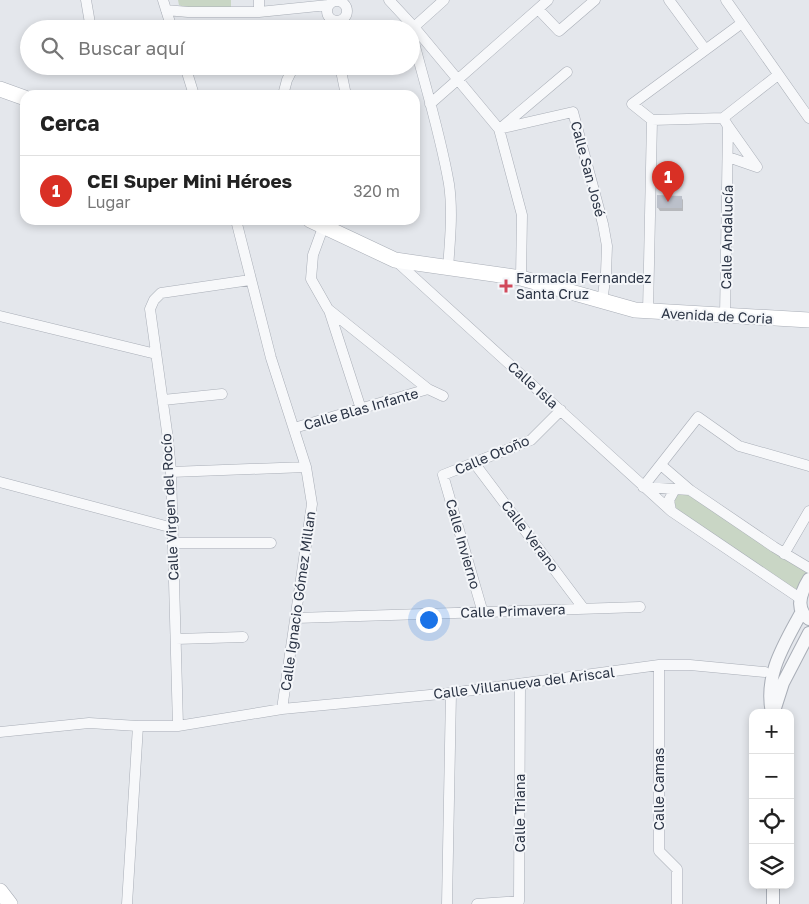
<!DOCTYPE html>
<html lang="es">
<head>
<meta charset="utf-8">
<style>
  body { margin:0; font-family:"Golos Text",sans-serif; background:#f2f2f2; color:#222 }
  .controls { position:absolute; right:15px; bottom:15px; display:grid; overflow:hidden; border-radius:10px; box-shadow:0 2px 8px #0003 }
  .controls button { width:45px; height:45px; display:grid; place-items:center; padding:0; border:0; border-bottom:1px solid #e0e0e0; background:#fff; color:#222; font:25px sans-serif }
  .you { position:absolute; left:428px; top:619px; width:18px; height:18px; margin:-12px; border:4px solid #fff; border-radius:50%; background:#1a73e8; box-shadow:0 0 0 8px #1a73e833 }
  .badge { display:grid; place-items:center; width:32px; height:32px; border-radius:50%; background:#d93025; color:#fff; font-size:16px; font-weight:700 }
  .pin { position:absolute; translate:-50% -41px; filter:drop-shadow(0 1px 2px #0008) }
  .pin::after { content:''; position:absolute; top:26px; width:18px; height:15px; background:inherit; clip-path:polygon(0 0,100% 0,50% 100%) }
  .list { margin:0; padding:0; list-style:none }
  h2 { display:flex; justify-content:space-between; align-items:center; height:65px; margin:0; padding:0 20px; font-size:21px }
  h2 small { font-size:16px; font-weight:400; color:#767676 }
  .list li { display:grid; grid-template-columns:32px 1fr auto; gap:15px; align-items:center; box-sizing:border-box; height:70px; padding:0 20px; border-top:1px solid #e0e0e0 }
  .list b { display:block; font-size:19px; white-space:nowrap }
  .list p { margin:0; font-size:16px; white-space:nowrap; color:#767676 }
  .list em { font-size:16px; font-style:normal; color:#767676 }
  .icon { flex:none; width:28px; height:28px; fill:none; stroke:currentColor; stroke-width:2; stroke-linecap:round; stroke-linejoin:round }
  .map { position:relative; flex:none; width:809px; height:904px; overflow:hidden }
  .search { position:absolute; background:#fff; box-shadow:0 2px 8px #0003; left:20px; top:20px; width:400px; height:55px; display:flex; align-items:center; gap:12px; box-sizing:border-box; padding:0 18px; border-radius:28px; color:#767676; font-size:19px }
  .panel { position:absolute; background:#fff; box-shadow:0 2px 8px #0003; left:20px; top:90px; width:400px; height:135px; border-radius:15px }
  .map>svg:first-child { display:block }
  .green { fill:#c9d6c5 }
  .shadow { fill:#0003 }
  .building { fill:#bbc0ca }
  .lines { fill:none; stroke-linecap:round; stroke-linejoin:round }
  .minor-casing { stroke:#a9aeb7; stroke-width:11 }
  .tertiary-casing { stroke:#a9aeb7; stroke-width:14 }
  .secondary-casing { stroke:#a9aeb7; stroke-width:16 }
  .minor { stroke:#f7f8fa; stroke-width:10 }
  .tertiary { stroke:#f7f8fa; stroke-width:12 }
  .secondary { stroke:#fff; stroke-width:15 }
  .poi-dot { fill:#d1495b; stroke:#f4f6f9; stroke-width:2 }
  .labels { text-anchor:middle; stroke-width:4; stroke-linejoin:round; paint-order:stroke }
  .street-label { font-size:14px; fill:#2b3445; stroke:#f4f6f9 }
  .poi-label { font-size:14px; fill:#2b3445; stroke:#f4f6f9; text-anchor:start }
</style>
</head>
<body>
<div class="map">
<svg width="809" height="904" viewBox="0 0 809 904">
  <rect width="100%" height="100%" fill="#e4e7ec"/>
  <path class="green" d="M178 0H231V9L184 7 179 5Z
    M679 493 689 495 770 550 808 572 798 593 676 510 674 498Z"/>
  <path class="shadow" d="M681 197 683 200V211H660L658 208Z"/>
  <path class="building" d="M657 195 682 196V208H657Z"/>
  <g class="lines">
    <defs>
      <path id="minor" d="M86 0 91 29
        M163 0 172 29
        M389 0 414 27 499 129 522 215 521 278
        M669 0 705 49
        M726 0 809 118
        M327 11a10 10 0 1 1 20 0a10 10 0 1 1-20 0Z
        M538 9 559 31 595 0
        M166 10 188 12H259L328 5
        M259 12V0
        M742 23 632 104 652 120 723 118 778 75
        M414 27 444 0
        M411 31C424 82 440 132 449 184 453 212 450 240 448 268
        M185 66 194 95
        M340 66 346 95
        M283 95 287 80 294 66
        M430 104 548 0
        M723 118 728 126 725 316
        M502 127 567 72
        M499 129 573 112 603 224 607 246 606 273 602 302
        M728 157 757 167 728 126
        M236 220 271 358 306 467 312 504 282 709
        M325 222 313 255 311 279 328 309 428 389
        M396 261 671 511
        M329 310 361 409
        M648 312 652 120
        M0 316 156 354
        M163 400 222 394
        M294 428 428 389 443 396
        M475 464 584 609
        M661 465 690 490
        M171 472 306 467
        M0 482 173 528
        M643 487 698 417 739 446 809 466
        M643 487 675 489
        M173 543H271
        M784 554 809 511
        M801 599 671 511 669 500 675 489 690 490 774 547 809 568
        M483 613 443 475 531 440 561 410
        M296 618 640 607
        M176 639 243 637
        M659 665V851L677 869V904
        M178 726 171 472 168 439 150 309 154 300 161 293 250 280
        M0 732 89 723 138 726H178L282 709 451 693 659 665H690L765 672
        M127 904 138 726
        M447 904 451 693
        M477 904 519 901 520 684"/>
      <path id="tertiary" d="M809 579C801 592 794 609 809 619
        M775 708 783 683 809 633
        M772 713C764 675 784 645 801 613
        M773 885V904"/>
      <path id="secondary" d="M0 89 25 98
        M310 220 395 260 521 278 635 310 809 320
        M0 891 10 904"/>
    </defs>
    <use href="#minor" class="minor-casing"/>
    <use href="#tertiary" class="tertiary-casing"/>
    <use href="#secondary" class="secondary-casing"/>
    <use href="#minor" class="minor"/>
    <use href="#tertiary" class="tertiary"/>
    <use href="#secondary" class="secondary"/>
  </g>
  <path class="poi-dot" d="M503.5 278.5h5v5h5v5h-5v5h-5v-5h-5v-5h5z"/>
  <g class="labels">
    <g class="street-label">
      <text transform="translate(588 169) rotate(75)" y="5">Calle San José</text>
      <text transform="translate(727 237) rotate(-89)" y="5">Calle Andalucía</text>
      <text transform="translate(717 316) rotate(3)" y="5">Avenida de Coria</text>
      <text transform="translate(533 385) rotate(42)" y="5">Calle Isla</text>
      <text transform="translate(361 409) rotate(-16)" y="5">Calle Blas Infante</text>
      <text transform="translate(492 455) rotate(-23)" y="5">Calle Otoño</text>
      <text transform="translate(170 507) rotate(-93)" y="5">Calle Virgen del Rocío</text>
      <text transform="translate(530 536) rotate(53)" y="5">Calle Verano</text>
      <text transform="translate(463 544) rotate(74)" y="5">Calle Invierno</text>
      <text transform="translate(298 601) rotate(-82)" y="5">Calle Ignacio Gómez Millan</text>
      <text transform="translate(513 611) rotate(-2)" y="5">Calle Primavera</text>
      <text transform="translate(524 683) rotate(-7)" y="5">Calle Villanueva del Ariscal</text>
      <text transform="translate(659 789) rotate(-90)" y="5">Calle Camas</text>
      <text transform="translate(520 813) rotate(-90)" y="5">Calle Triana</text>
    </g>
    <g class="poi-label">
      <text x="516" y="283">Farmacia Fernandez<tspan x="516" dy="16">Santa Cruz</tspan></text>
    </g>
  </g>
</svg>
<div class="controls">
<button>+</button>
<button>−</button>
<button><svg class="icon" aria-label="locate" viewBox="0 0 24 24"><circle cx="12" cy="12" r="6"/><path d="M12 2v4M12 18v4M2 12h4M18 12h4"/></svg></button>
<button><svg class="icon" aria-label="layers" viewBox="0 0 24 24"><path d="M12 4l9 5-9 5-9-5zM3 14l9 5 9-5"/></svg></button>
</div>
<div class="you"></div>
<div class="pin badge" style="left:668px;top:202px">1</div>
<div class="search"><svg class="icon" aria-label="search" viewBox="0 0 24 24"><circle cx="10" cy="10" r="6"/><path d="M15 15l6 6"/></svg>Buscar aquí</div>
<section class="panel">
<h2>Cerca<small></small></h2>
<ul class="list">
<li><span class="badge">1</span><div><b>CEI Super Mini Héroes</b><p>Lugar</p></div><em>320 m</em></li>
</ul>
</section>
</div>
</body>
</html>
